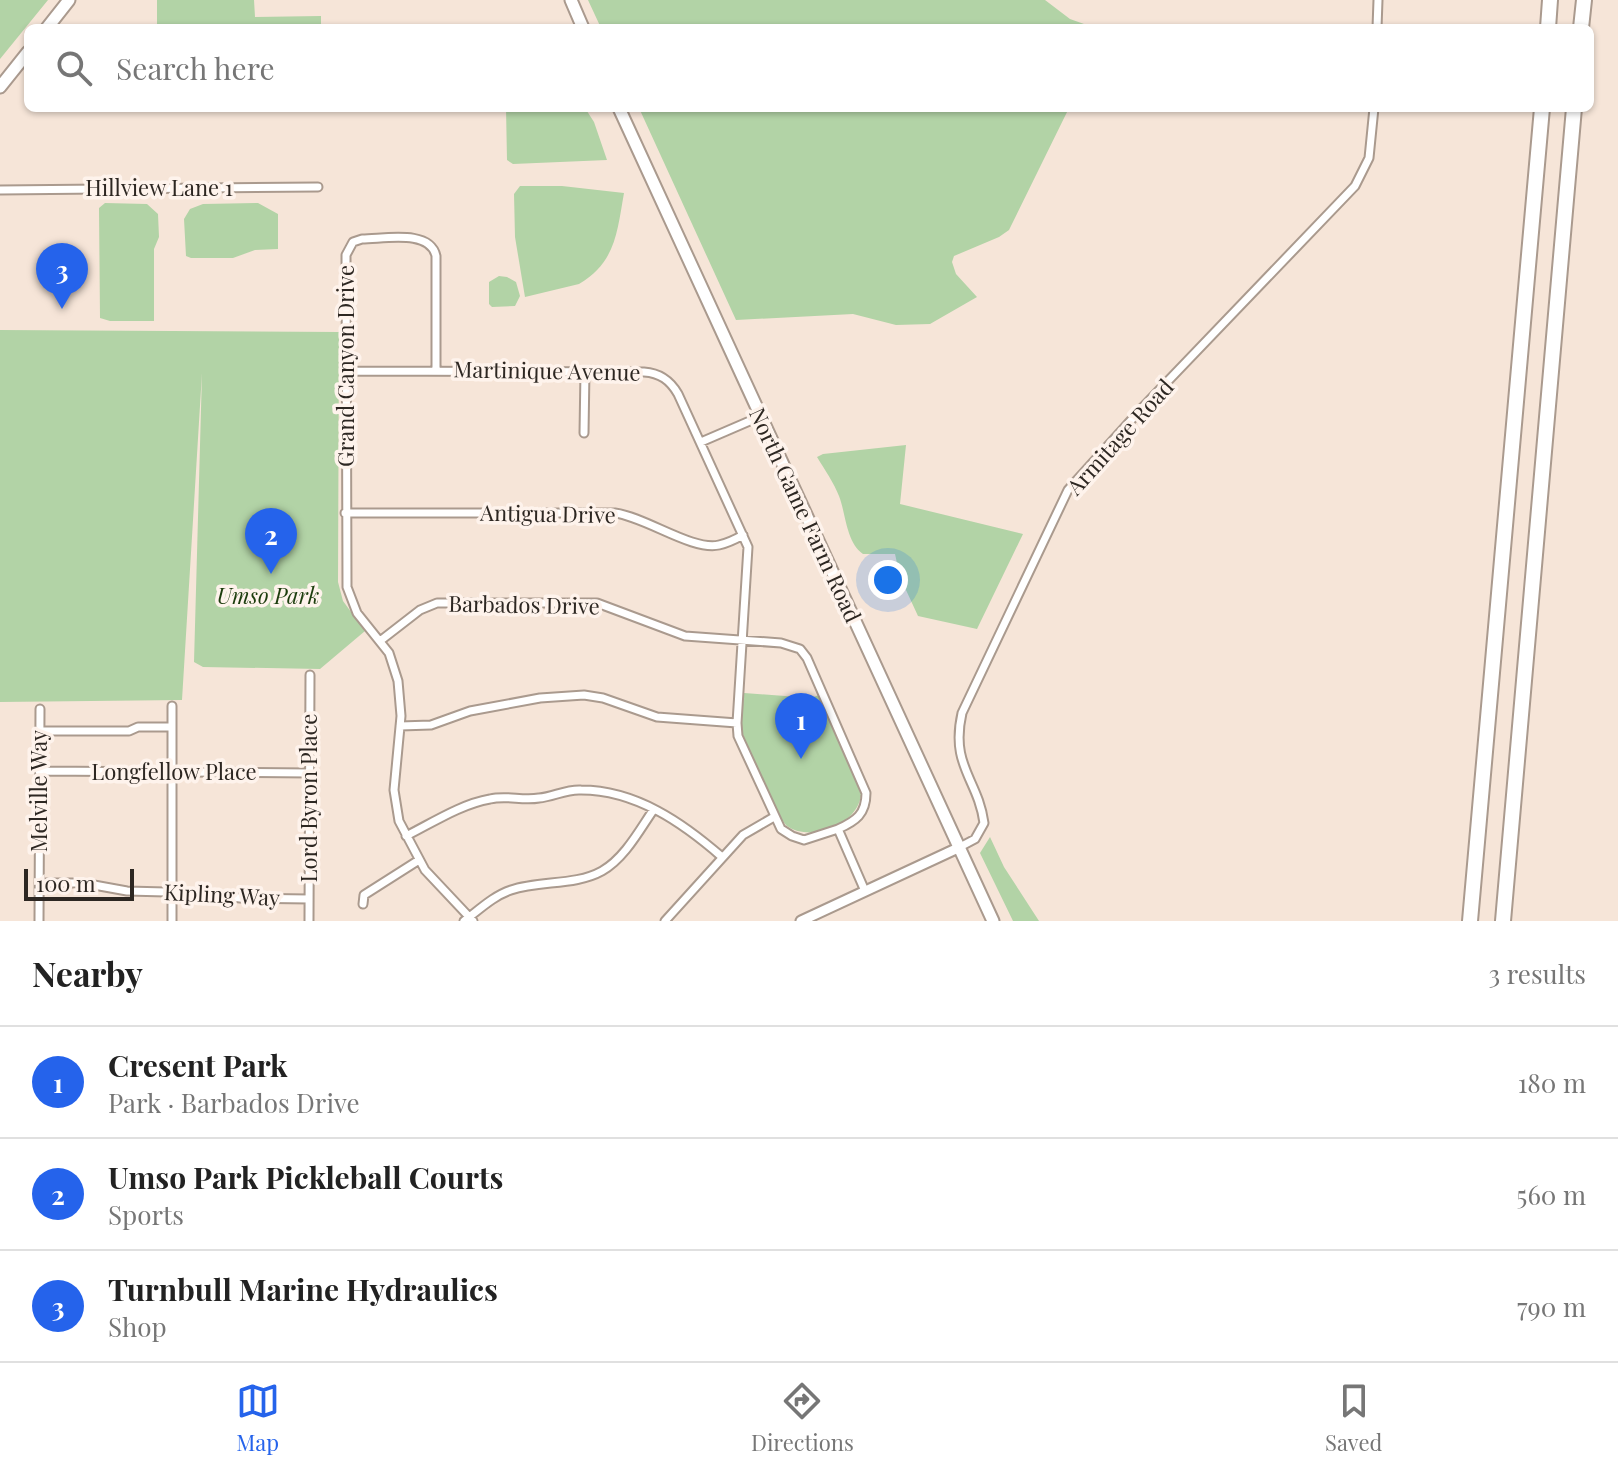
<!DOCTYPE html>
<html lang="en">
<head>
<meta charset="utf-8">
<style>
  body { margin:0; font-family:"Playfair Display",serif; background:#f2f2f2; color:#222 }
  .scale { position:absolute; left:24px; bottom:20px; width:110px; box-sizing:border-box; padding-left:8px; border:4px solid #2d2722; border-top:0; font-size:22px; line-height:28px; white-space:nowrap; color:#2d2722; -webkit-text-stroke:6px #fef3ec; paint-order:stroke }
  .you { position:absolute; left:888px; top:580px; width:28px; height:28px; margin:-20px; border:6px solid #fff; border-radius:50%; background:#1a73e8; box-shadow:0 0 0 12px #1a73e833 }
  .badge { display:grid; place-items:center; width:52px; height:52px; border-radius:50%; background:#2563eb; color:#fff; font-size:26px; font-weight:700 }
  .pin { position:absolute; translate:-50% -66px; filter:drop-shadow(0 2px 4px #0008) }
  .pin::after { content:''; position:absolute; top:42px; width:28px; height:24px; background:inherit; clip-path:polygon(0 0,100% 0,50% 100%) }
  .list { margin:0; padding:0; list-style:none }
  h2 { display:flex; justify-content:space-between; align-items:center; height:104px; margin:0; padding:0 32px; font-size:34px }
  h2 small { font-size:26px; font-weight:400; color:#767676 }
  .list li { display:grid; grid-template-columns:52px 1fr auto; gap:24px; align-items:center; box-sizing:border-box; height:112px; padding:0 32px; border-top:2px solid #e0e0e0 }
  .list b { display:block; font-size:30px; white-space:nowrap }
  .list p { margin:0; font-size:26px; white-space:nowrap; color:#767676 }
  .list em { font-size:26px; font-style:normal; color:#767676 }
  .icon { flex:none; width:44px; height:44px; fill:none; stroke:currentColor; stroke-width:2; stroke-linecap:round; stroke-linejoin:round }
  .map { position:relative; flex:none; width:1618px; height:921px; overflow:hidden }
  .search { position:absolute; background:#fff; box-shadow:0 2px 6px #0004; left:24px; right:24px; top:24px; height:88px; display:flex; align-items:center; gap:20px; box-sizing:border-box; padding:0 28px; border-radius:12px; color:#767676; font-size:30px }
  .sheet { height:440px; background:#fff }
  nav { display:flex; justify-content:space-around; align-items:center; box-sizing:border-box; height:112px; border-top:2px solid #e0e0e0; background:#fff; font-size:22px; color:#767676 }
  nav a { display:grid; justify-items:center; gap:4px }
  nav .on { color:#2563eb }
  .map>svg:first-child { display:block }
  .green { fill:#b2d3a6 }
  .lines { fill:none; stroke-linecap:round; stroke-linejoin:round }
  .minor-casing { stroke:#aa9a8e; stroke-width:11 }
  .tertiary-casing { stroke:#aa9a8e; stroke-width:13 }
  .secondary-casing { stroke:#aa9a8e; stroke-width:15 }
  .motorway-casing { stroke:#aa9a8e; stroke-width:18 }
  .minor { stroke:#fff; stroke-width:7 }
  .tertiary { stroke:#fff; stroke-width:9 }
  .secondary { stroke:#fff; stroke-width:11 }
  .motorway { stroke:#fff; stroke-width:14 }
  .labels { text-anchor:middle; stroke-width:7; stroke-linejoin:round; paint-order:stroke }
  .street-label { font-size:22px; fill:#2d2722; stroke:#fef3ec }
  .park-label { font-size:22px; font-style:italic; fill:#1c3d0d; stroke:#fef3ec }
</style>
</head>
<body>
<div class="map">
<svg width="1618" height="921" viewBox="0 0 1618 921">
  <rect width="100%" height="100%" fill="#f6e5d8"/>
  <path class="green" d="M0 0H48L0 59Z
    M157 0H254L255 17 321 16V28H160L157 27Z
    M588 0H1045L1070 19 1084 24 1080 28H601Z
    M506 108H585L594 122 607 160 513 164 507 160Z
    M639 108H1069L1009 230 999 237 954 256 952 262 956 274 977 297 930 324 896 325 853 314 736 320Z
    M520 186H562L624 193C617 232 616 262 579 284L525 297 515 237 514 194Z
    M105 203 147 204 158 214 159 237 154 249V321H110L100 318 99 208Z
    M258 203 278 214V249L255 250 233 258H191L186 256 184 219 190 209 203 204Z
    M499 276 507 277 516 282 520 296 515 306 492 307 489 304V282Z
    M0 330 339 332 338 582 343 601 365 631 320 669 203 667 194 662 202 373 182 700 0 702Z
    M906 445 900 504 1023 534 977 629 918 616 900 577 895 554H863C846 542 846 514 839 496 834 483 825 470 817 457L823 454Z
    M744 693 811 698 819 695 861 789C864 822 813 844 787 826 779 820 743 742 742 730 740 718 743 705 744 693Z
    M990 837 1004 867 1039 921H1013L980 853Z"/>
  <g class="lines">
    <defs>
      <path id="minor" d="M1377 28 1378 0
        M0 190 318 187
        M436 370V256C430 229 384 239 362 239L353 242 346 255 347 587 357 613 389 653 398 681 401 716 394 790 399 821 425 870 473 921
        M346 371 644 372C660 373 670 380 678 394L748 547 737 723 738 736 781 829 792 836 804 840 838 829 865 891
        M584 433 585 371
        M701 442 759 417
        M345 513H615C646 517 692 551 719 545 728 543 736 539 743 535
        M380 641 420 610 437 603H597L685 636 781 643 800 649 807 658 866 793C866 814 856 821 838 829
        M172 706V921
        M400 726 431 725 470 711 540 698 584 695 603 698 657 717 737 723
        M40 731H129L138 727H172
        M39 771 310 773
        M406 836C432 823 461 804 490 799 506 795 523 801 539 798 553 797 566 789 581 790 636 790 683 823 722 857
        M958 848 975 839 984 823C978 779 950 766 962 713L1068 490 1143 407 1355 186 1369 158 1374 108
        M39 883H83L127 891 205 893 240 898 309 899
        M363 904 364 895 419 860
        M39 921 40 709
        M309 921 310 675
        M464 921C479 910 493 896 511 890 540 880 575 886 602 871 625 858 640 829 654 809
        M665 921 743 835 774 817"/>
      <path id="tertiary" d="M801 921 958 848"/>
      <path id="secondary" d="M571 0 583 28
        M47 28 69 0
        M0 87 28 52
        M619 108 993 921"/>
      <path id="motorway" d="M1548 28 1550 0
        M1581 28 1584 0
        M1470 921 1542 108
        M1503 921 1574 108"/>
    </defs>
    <use href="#minor" class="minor-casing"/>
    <use href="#tertiary" class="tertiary-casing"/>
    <use href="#secondary" class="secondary-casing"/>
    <use href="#motorway" class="motorway-casing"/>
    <use href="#minor" class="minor"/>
    <use href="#tertiary" class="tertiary"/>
    <use href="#secondary" class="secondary"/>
    <use href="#motorway" class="motorway"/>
  </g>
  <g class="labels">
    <g class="street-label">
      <text x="159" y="196">Hillview Lane 1</text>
      <text transform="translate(346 366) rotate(-90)" y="8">Grand Canyon Drive</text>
      <text transform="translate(547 371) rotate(1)" y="8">Martinique Avenue</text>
      <text transform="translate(1120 437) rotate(-48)" y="8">Armitage Road</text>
      <text transform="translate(548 514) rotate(1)" y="8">Antigua Drive</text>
      <text transform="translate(805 515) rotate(65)" y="8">North Game Farm Road</text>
      <text transform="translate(524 605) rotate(1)" y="8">Barbados Drive</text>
      <text x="174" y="780">Longfellow Place</text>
      <text transform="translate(39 791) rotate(-90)" y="8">Melville Way</text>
      <text transform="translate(309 798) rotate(-90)" y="8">Lord Byron Place</text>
      <text transform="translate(222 895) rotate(3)" y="8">Kipling Way</text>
    </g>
    <g class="park-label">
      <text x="268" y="604">Umso Park</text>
    </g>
  </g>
</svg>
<div class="scale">100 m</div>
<div class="you"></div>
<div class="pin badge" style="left:801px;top:759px">1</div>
<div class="pin badge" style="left:271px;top:574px">2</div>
<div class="pin badge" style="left:62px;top:309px">3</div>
<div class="search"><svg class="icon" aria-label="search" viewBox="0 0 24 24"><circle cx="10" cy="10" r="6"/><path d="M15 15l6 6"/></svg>Search here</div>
</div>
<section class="sheet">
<h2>Nearby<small>3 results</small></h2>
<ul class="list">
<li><span class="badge">1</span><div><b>Cresent Park</b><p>Park · Barbados Drive</p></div><em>180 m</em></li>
<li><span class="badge">2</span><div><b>Umso Park Pickleball Courts</b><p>Sports</p></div><em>560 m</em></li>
<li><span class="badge">3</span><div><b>Turnbull Marine Hydraulics</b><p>Shop</p></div><em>790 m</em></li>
</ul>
</section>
<nav>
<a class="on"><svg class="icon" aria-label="map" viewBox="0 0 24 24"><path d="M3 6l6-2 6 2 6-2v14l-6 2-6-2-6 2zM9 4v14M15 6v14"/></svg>Map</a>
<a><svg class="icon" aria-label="directions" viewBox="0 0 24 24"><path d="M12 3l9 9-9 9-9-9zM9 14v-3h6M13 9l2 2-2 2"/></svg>Directions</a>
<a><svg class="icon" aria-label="saved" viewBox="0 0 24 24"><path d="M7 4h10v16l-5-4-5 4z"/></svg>Saved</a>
</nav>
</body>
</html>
